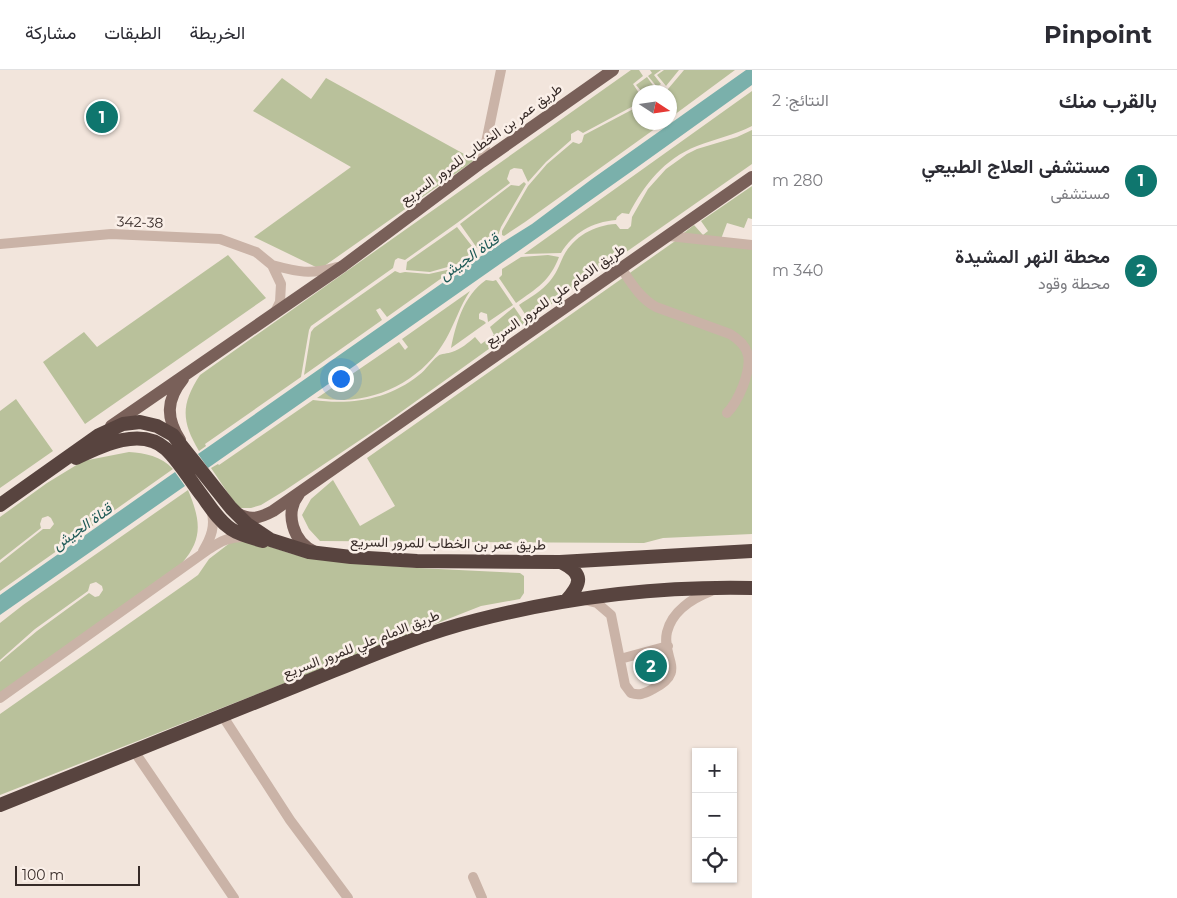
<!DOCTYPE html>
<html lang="ar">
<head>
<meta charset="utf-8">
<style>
  body { margin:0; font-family:Montserrat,Vazirmatn,sans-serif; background:#f7f7f7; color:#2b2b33; direction:rtl }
  .controls { position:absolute; right:15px; bottom:15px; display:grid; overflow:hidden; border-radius:0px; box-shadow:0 1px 4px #0004 }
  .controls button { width:45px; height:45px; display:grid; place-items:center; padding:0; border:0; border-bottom:1px solid #e1e1e2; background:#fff; color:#2b2b33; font:25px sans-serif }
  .compass { position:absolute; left:632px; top:15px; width:45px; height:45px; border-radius:50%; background:#fff; box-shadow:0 1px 4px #0004; rotate:102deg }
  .scale { position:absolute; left:15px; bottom:12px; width:125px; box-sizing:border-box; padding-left:5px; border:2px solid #372b28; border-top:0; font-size:14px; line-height:18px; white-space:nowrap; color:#372b28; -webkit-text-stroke:4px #faefe8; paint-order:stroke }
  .you { position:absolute; left:340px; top:308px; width:18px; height:18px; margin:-12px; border:4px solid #fff; border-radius:50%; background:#1a73e8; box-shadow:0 0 0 8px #1a73e833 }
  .badge { display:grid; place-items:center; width:32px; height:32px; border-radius:50%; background:#0f766e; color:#fff; font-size:16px; font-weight:700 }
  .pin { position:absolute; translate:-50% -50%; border:2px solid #fff; box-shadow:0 1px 5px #0006 }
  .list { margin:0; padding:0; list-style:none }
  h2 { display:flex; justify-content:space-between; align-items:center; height:65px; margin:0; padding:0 20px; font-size:21px }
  h2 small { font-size:16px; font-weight:400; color:#7c7c81 }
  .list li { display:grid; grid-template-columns:32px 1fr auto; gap:15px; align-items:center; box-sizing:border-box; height:90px; padding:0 20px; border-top:1px solid #e1e1e2 }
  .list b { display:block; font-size:19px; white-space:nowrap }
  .list p { margin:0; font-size:16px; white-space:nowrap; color:#7c7c81 }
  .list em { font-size:16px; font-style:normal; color:#7c7c81 }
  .icon { flex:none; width:28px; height:28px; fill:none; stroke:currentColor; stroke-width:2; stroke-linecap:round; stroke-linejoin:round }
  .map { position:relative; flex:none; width:752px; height:828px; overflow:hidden; direction:ltr }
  header { display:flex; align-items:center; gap:30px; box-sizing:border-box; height:70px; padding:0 25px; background:#fff; border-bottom:1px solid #e1e1e2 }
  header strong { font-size:24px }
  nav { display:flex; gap:28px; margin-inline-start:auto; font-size:18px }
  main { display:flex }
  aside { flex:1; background:#fff }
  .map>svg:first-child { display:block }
  .green { fill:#b9c19b }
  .water { fill:#7ab0ab }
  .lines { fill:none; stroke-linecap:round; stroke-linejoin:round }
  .minor { stroke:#cab3a7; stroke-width:10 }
  .major { stroke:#796059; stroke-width:12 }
  .highway { stroke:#58443f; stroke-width:14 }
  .labels { text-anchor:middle; stroke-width:5; stroke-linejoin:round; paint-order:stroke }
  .street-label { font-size:14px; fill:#372b28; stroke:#faefe8 }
  .water-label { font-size:15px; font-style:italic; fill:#1d5956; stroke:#faefe8 }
</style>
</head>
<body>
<header>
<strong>Pinpoint</strong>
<nav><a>الخريطة</a><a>الطبقات</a><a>مشاركة</a></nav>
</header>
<main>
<aside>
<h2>بالقرب منك<small>النتائج: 2</small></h2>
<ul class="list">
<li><span class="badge">1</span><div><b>مستشفى العلاج الطبيعي</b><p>مستشفى</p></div><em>280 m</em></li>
<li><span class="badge">2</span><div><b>محطة النهر المشيدة</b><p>محطة وقود</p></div><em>340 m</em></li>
</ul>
</aside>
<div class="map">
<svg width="752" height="828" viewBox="0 0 752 828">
  <rect width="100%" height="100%" fill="#f2e5dc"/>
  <path class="green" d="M631 0H639L643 6 633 14 639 23V33L583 63 578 60 571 64V70L546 92 528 112 522 99 514 98 510 100 507 109 510 113 457 153 405 190 398 188 395 190 393 198 311 256 309 260 301 307 205 374 206 376 199 381C181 351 181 334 200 305Z
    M650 0H661L654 5 661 14 657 17 648 6 652 3Z
    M664 0H679L666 16 657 5Z
    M684 0H735L670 48V22H663L668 19Z
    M647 7 655 18 650 22H642L636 15Z
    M282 8 311 29 326 8 475 90 320 199 254 167 351 97 253 41Z
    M752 21V56C734 65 715 69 697 76 664 89 644 115 629 144L622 143 617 147 616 150C592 152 573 163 561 183L524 184Z
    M639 36 640 52 663 53 525 152 504 166 502 165V161L528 116 547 94 573 72 579 74 582 72 584 65Z
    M752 60V94L529 250 519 235C529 228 542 221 550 211 556 204 559 196 563 187 573 167 594 155 616 154L620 159H628L631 156 632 147 648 119 666 99 687 84 697 79 737 67Z
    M524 112 526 114 501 157 496 171 485 178 481 176 477 178 460 154 511 115 519 116Z
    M752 116V149L748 148 744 158 727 153 721 169 680 166 694 155 703 165 708 161 701 151Z
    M457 157 475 180 471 184 472 187 459 196 458 194 430 202 406 200 407 192Z
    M678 169 752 178V464L663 468 644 473 320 471 309 459 302 445 311 429 333 410 360 456 395 436 367 388Z
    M228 185 266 228 85 354 43 292 84 262 97 277Z
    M548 185 559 187C550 211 536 219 516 233L499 208 502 205V199L521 187Z
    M451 199 453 200 387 247 380 238 376 240 382 250 304 305 311 262 314 258 395 201 400 203 405 202 429 204Z
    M486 210 493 211 496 210 513 235 488 252 487 244 481 242 479 244V249L484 251 486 253 451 278C456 253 464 225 486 210Z
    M470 221C460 236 455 253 446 269 426 305 385 329 344 330 335 330 326 329 317 328L399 272 405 280 408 277 402 269Z
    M514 237 525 253 387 352 284 421 261 435 251 438H240L232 429 211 398 218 394 219 395 313 330C351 335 388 330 419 305 426 300 431 291 438 286 441 283 448 284 452 282 461 279 468 273 475 267L481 274 494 265 490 257Z
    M16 329 53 381 0 418V341Z
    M129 382C145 383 161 386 173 399L0 521V493L43 459H50L54 454 51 448 48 446 42 448 40 454 41 458 0 490V447L47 413 83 391Z
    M188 420C200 449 204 468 182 493L0 623V592L37 561 89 523 95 527 99 526 103 520 102 516 96 512 90 514 88 521 35 559 0 590V553L23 535Z
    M235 469 256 472 292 484 321 490 418 498 520 503 524 506V523L520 529 481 536 0 725V644L184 515 198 505 209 489Z"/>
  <path class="water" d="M746 0H752V15C572 145 390 271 208 398L198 384 478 188 532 154 592 109Z
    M175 402 185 416 0 545V525Z"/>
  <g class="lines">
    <path class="minor" d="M482 92 501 0
      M669 166 752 175
      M0 174 111 164 220 169 256 182 272 195 281 214 280 232 275 242
      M272 195C298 202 310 205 337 197
      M621 198C632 214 640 228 656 237L730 264C752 277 752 292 743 316 739 326 735 335 727 343
      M203 481C211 468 216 455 211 440
      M585 530 597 533 611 545 625 615 631 623C640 626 645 623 653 619 688 601 661 589 667 562 672 541 693 528 711 521
      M620 589 668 576
      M0 628 209 479C221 471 229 467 243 467
      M222 645 290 750 348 828
      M134 681 234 828
      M473 807 482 828"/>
    <path class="major" d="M111 356 343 196 482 92 613 0
      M180 370C166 348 166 330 183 309
      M299 424C284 443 293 472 315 482
      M237 443C250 451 260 448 273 441L752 107"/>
    <path class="highway" d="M76 388C101 376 141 356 166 379 180 392 191 412 203 427 211 438 219 451 231 459 240 465 252 468 263 471
      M0 435 99 365 123 354 140 352 157 356 173 365 231 438 247 454 271 470 309 482 351 487 417 491 560 492 752 481
      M561 492C584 504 582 513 566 531
      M0 735C97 696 194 657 291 618 352 594 413 566 477 550 567 527 659 516 752 518"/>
  </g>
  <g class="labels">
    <g class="street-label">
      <text transform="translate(481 74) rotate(-36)" y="5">طريق عمر بن الخطاب للمرور السريع</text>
      <text transform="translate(140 152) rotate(2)" y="5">342-38</text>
      <text transform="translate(555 225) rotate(-35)" y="5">طريق الامام علي للمرور السريع</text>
      <text transform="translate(448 473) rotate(1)" y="5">طريق عمر بن الخطاب للمرور السريع</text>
      <text transform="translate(361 574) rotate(-21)" y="5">طريق الامام علي للمرور السريع</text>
    </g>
    <g class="water-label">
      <text transform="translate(469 187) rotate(-35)" y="5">قناة الجيش</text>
      <text transform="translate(82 457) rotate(-35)" y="5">قناة الجيش</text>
    </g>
  </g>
</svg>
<div class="controls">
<button>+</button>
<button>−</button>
<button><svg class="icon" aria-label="locate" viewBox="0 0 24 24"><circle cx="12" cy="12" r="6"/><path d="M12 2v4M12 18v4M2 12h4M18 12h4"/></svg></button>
</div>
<svg class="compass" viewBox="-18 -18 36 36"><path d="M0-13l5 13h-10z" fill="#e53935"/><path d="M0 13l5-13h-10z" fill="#7c7c81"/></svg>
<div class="scale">100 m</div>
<div class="you"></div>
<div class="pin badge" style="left:102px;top:47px">1</div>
<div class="pin badge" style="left:651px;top:596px">2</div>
</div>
</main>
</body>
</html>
